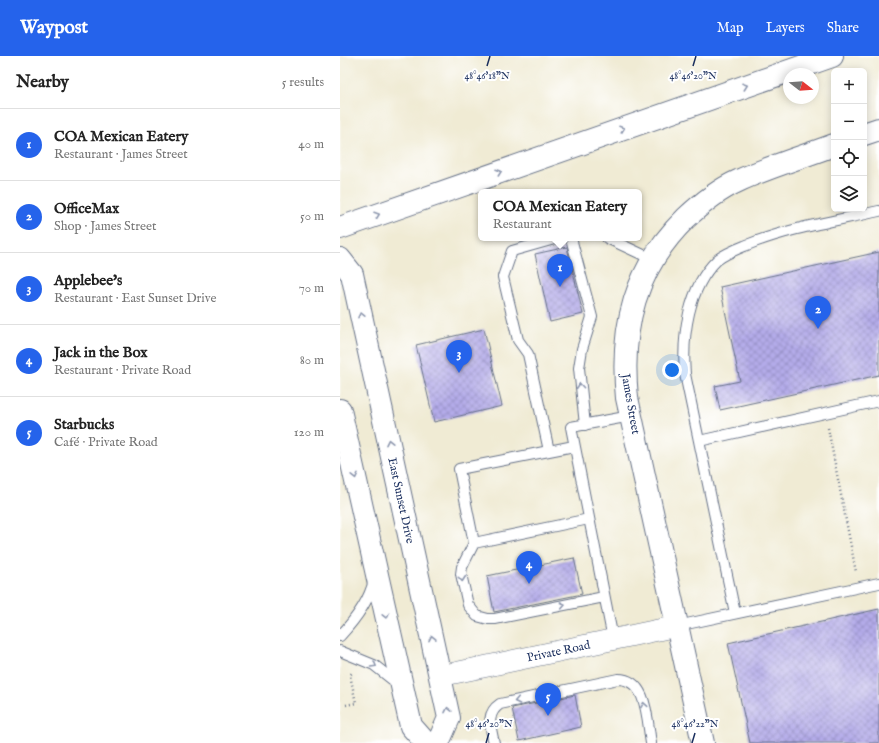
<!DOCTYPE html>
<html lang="en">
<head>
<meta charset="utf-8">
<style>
  body { margin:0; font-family:"IM FELL English",serif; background:#f2f2f2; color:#222 }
  .controls { position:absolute; right:12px; top:12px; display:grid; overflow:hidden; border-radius:6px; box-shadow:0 2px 10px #0003 }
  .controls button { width:36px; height:36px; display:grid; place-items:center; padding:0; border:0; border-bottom:1px solid #e0e0e0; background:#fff; color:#222; font:20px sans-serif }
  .compass { position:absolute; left:443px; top:12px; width:36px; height:36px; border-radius:50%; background:#fff; box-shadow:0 2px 10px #0003; rotate:107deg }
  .you { position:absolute; left:332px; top:314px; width:14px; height:14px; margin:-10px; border:3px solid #fff; border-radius:50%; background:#1a73e8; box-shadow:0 0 0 6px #1a73e833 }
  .badge { display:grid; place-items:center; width:26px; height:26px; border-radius:50%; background:#2563eb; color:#fff; font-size:13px; font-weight:700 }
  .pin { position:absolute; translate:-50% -33px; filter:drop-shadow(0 1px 2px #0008) }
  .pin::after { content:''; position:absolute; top:21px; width:14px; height:12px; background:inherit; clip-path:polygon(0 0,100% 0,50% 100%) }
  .popup { position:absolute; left:138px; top:133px; width:164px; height:52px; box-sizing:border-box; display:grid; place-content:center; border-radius:6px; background:#fff; filter:drop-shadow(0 1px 3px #0005); font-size:13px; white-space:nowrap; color:#767676 }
  .popup b { font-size:15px; color:#222 }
  .popup::after { content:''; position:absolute; left:50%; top:100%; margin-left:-8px; border:8px solid transparent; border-top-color:#fff }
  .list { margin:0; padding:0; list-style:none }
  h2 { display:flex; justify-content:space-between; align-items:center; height:52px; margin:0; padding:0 16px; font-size:17px }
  h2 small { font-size:13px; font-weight:400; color:#767676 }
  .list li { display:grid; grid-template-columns:26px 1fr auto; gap:12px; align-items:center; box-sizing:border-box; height:72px; padding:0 16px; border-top:1px solid #e0e0e0 }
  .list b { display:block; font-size:15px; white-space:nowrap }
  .list p { margin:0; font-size:13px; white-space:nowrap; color:#767676 }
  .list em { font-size:13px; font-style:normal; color:#767676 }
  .icon { flex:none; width:22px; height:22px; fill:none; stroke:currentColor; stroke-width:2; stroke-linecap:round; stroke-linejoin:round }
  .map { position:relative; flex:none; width:539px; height:687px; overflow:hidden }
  header { display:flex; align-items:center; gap:24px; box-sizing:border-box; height:56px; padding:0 20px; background:#2563eb; color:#fff }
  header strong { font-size:19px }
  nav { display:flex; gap:22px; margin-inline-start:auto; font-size:14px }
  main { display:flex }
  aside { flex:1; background:#fff }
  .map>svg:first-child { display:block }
  .building { fill:url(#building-cross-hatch) }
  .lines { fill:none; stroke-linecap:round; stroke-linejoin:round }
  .lane-casing { stroke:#667187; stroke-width:12 }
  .street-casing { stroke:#667187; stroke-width:22 }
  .secondary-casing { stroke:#667187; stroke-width:24 }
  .primary-casing { stroke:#667187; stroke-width:24 }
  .highway-casing { stroke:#667187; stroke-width:24 }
  .path { stroke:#667187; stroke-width:2.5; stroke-dasharray:1 3; stroke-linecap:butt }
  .lane { stroke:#fff; stroke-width:10 }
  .street { stroke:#fff; stroke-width:21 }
  .secondary { stroke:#fff; stroke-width:22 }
  .primary { stroke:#fff; stroke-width:22 }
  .highway { stroke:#fff; stroke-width:22 }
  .oneway { stroke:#8d97ae }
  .ticks { fill:none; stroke:#1b2f5e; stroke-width:1.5 }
  .labels { text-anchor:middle; stroke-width:4; stroke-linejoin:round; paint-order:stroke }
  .street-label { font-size:12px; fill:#1b2f5e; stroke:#fff }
  .ticks-label { font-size:10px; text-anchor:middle; fill:#1b2f5e; stroke:#fff; stroke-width:4; stroke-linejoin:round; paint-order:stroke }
</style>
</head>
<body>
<header>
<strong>Waypost</strong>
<nav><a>Map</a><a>Layers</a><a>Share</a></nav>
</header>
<main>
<aside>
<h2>Nearby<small>5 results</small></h2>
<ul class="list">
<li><span class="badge">1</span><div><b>COA Mexican Eatery</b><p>Restaurant · James Street</p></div><em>40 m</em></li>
<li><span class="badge">2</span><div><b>OfficeMax</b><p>Shop · James Street</p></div><em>50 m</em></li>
<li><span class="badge">3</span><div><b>Applebee's</b><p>Restaurant · East Sunset Drive</p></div><em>70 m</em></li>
<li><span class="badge">4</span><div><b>Jack in the Box</b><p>Restaurant · Private Road</p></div><em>80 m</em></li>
<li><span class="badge">5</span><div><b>Starbucks</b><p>Café · Private Road</p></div><em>120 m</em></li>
</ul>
</aside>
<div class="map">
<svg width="539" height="687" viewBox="0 0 539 687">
  <defs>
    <pattern id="building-cross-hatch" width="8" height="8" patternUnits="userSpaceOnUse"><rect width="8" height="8" fill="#b4abe9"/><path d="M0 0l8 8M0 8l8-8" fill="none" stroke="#928cc0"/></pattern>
  </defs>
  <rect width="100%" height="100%" fill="#fff"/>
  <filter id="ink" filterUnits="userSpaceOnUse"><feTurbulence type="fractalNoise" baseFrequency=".025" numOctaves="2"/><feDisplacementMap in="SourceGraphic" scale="8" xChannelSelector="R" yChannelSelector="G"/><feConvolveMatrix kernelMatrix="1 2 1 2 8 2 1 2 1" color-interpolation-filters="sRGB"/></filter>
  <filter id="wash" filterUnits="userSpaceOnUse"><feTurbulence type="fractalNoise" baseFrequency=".012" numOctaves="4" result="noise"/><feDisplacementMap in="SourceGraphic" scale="16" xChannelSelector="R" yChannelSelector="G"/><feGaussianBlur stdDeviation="0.9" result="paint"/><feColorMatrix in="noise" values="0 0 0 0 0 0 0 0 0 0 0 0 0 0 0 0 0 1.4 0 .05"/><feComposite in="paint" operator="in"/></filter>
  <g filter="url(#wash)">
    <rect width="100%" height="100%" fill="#f0ebd4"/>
    <g id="blocks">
      <path class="building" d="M227 191 243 258 210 266 195 198Z
        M539 196V319L380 354 375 330 400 325 380 231Z
        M144 273 162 350 94 366 76 289Z
        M234 502 242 538 154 556 147 520Z
        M539 553V687H410L388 587Z
        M235 639 241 671 179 685 172 652Z"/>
    </g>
  </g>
  <g filter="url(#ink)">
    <use href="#blocks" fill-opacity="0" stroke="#667187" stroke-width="1"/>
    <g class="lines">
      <defs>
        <path id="lane" d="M231 182 252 261 242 293 239 312 245 369
          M267 182 312 203
          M359 385 539 345
          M234 390 119 413 134 487 249 463
          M209 395 188 298 178 284 163 221 172 195 218 182
          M134 487 122 511 121 518 128 549 137 560 148 563H155L264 541
          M395 557 345 318C342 280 348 232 377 204 386 197 397 193 407 189 449 172 495 165 539 155
          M337 570 539 527
          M0 580C15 564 29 546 34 524
          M273 583 231 371 291 360
          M0 595 34 609 58 628
          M154 687C151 672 145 658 160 648L278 623C308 623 307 665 311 687"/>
        <g id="street">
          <path id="s1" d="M100 620 337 570"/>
        </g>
        <path id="secondary" d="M524 78 539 73
          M363 687 287 342C280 271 295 212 346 162 361 148 378 134 398 125 428 111 462 101 494 89"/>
        <g id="primary">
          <path id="s2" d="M0 203 12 218 109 662 98 687"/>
          <path d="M0 354 71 670 86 687"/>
        </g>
        <path id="highway" d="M0 172 492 0"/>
      </defs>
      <use href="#lane" class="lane-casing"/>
      <use href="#street" class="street-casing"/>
      <use href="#secondary" class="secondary-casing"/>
      <use href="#primary" class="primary-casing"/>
      <use href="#highway" class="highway-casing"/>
      <path class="path" d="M488 372 516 516
        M6 649 16 647 10 619 12 617"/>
      <use href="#lane" class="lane"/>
      <use href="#street" class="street"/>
      <use href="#secondary" class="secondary"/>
      <use href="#primary" class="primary"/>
      <use href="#highway" class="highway"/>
    </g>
    <defs><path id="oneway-chevron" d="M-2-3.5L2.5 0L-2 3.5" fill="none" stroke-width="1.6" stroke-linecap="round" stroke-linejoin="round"/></defs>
    <g class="oneway">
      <use href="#oneway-chevron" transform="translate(405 30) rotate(-19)"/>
      <use href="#oneway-chevron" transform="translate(282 73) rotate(-19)"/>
      <use href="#oneway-chevron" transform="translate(159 116) rotate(-19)"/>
      <use href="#oneway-chevron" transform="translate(37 159) rotate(-19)"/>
      <use href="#oneway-chevron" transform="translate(21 259) rotate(-102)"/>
      <use href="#oneway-chevron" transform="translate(240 330) rotate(-95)"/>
      <use href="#oneway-chevron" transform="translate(49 386) rotate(-102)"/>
      <use href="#oneway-chevron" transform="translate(15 420) rotate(77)"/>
      <use href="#oneway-chevron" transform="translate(122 523) rotate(85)"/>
      <use href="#oneway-chevron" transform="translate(223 549) rotate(-12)"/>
      <use href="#oneway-chevron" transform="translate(46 560) rotate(77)"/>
      <use href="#oneway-chevron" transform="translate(92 582) rotate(-102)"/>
      <use href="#oneway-chevron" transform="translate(34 609) rotate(30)"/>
      <use href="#oneway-chevron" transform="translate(177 645) rotate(168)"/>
      <use href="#oneway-chevron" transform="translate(304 649) rotate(-100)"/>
      <use href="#oneway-chevron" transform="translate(108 654) rotate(-102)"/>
    </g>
  </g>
  <path class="ticks" d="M147 10 150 0M353 10 356 0M146 687 149 677M352 687 355 677"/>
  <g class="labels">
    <g class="street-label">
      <text transform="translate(291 348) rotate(80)" y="4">James Street</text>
      <text dy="4" stroke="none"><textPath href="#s2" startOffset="251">East Sunset Drive</textPath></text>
      <text dy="4" stroke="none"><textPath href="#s1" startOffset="121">Private Road</textPath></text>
    </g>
  </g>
  <g class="ticks-label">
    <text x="147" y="23">48°46'18"N</text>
    <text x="353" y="23">48°46'20"N</text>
    <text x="149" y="671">48°46'20"N</text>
    <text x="355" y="671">48°46'22"N</text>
  </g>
</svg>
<div class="controls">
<button>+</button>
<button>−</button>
<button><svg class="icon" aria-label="locate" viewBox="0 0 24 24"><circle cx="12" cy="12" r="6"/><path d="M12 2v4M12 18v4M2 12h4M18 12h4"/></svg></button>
<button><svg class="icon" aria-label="layers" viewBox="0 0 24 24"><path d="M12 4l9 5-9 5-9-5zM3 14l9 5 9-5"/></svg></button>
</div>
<svg class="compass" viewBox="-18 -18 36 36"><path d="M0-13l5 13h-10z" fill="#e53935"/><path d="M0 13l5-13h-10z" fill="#767676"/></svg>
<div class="you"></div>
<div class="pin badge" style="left:220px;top:231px">1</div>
<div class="popup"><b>COA Mexican Eatery</b>Restaurant</div>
<div class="pin badge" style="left:478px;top:273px">2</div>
<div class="pin badge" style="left:119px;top:317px">3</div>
<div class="pin badge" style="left:189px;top:528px">4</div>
<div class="pin badge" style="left:208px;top:660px">5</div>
</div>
</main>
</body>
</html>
